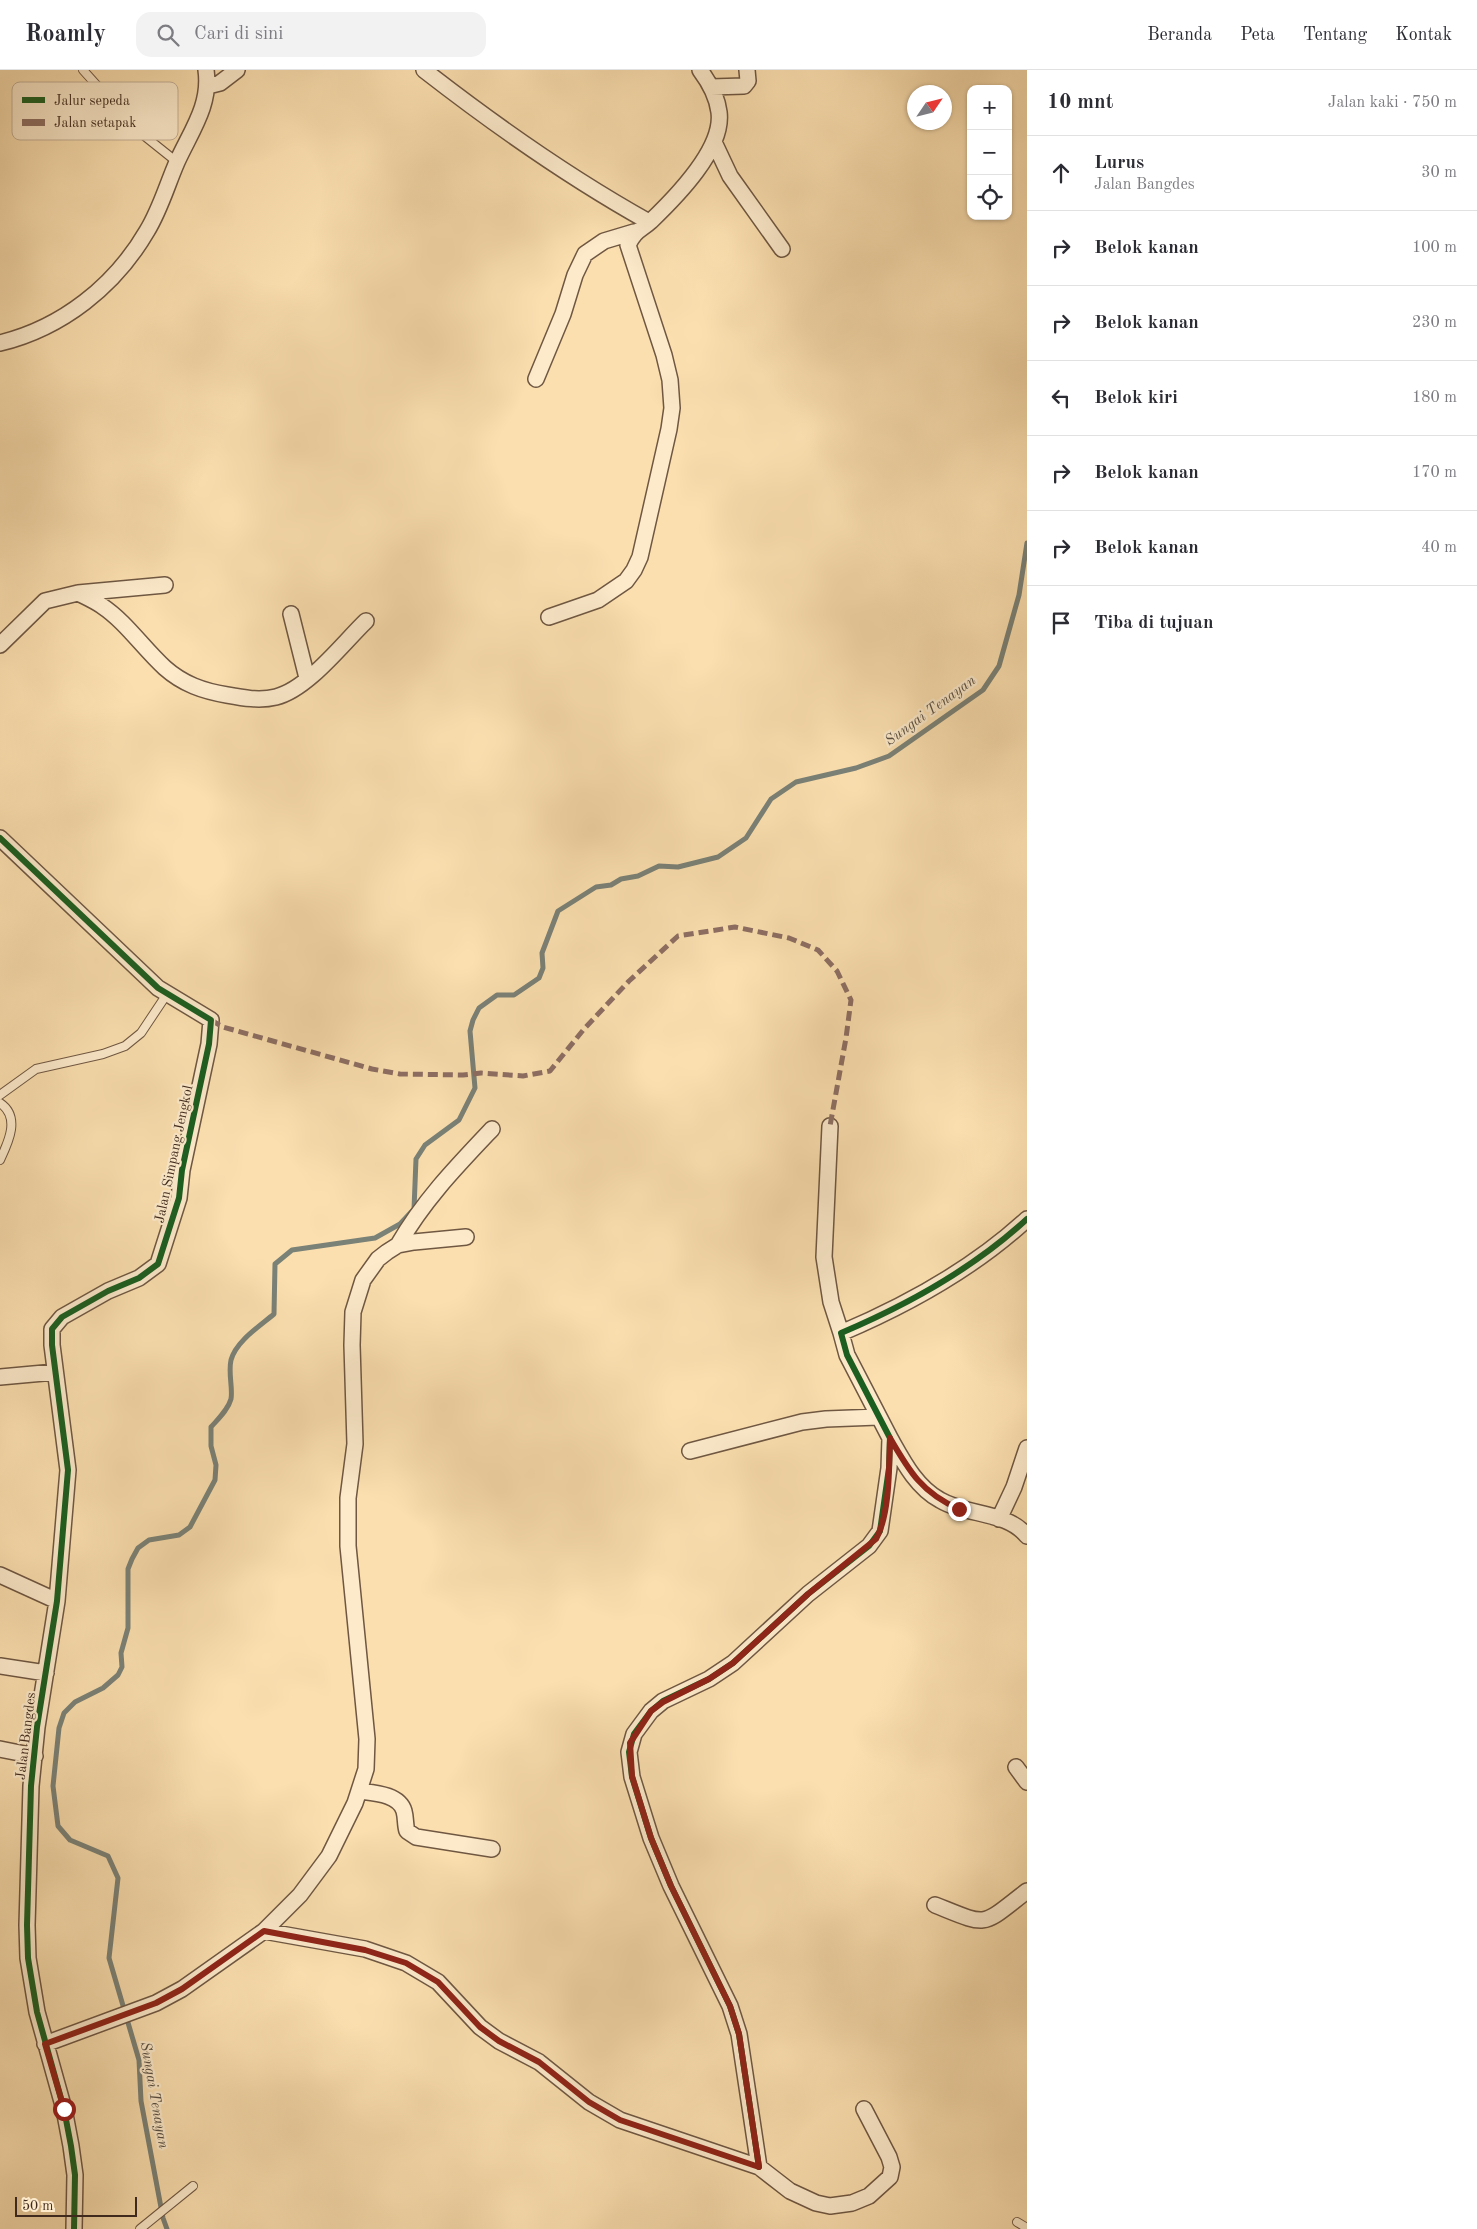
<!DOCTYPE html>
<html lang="id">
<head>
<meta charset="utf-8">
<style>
  body { margin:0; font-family:"Old Standard TT",serif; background:#f2f2f3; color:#2b2b33 }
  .controls { position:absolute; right:15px; top:15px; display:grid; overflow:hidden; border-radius:10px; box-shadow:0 1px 4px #0004 }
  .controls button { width:45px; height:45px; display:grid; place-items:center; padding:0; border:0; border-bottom:1px solid #e1e1e2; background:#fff; color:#2b2b33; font:25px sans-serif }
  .compass { position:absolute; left:907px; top:15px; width:45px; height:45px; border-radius:50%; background:#fff; box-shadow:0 1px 4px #0004; rotate:55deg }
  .scale { position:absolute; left:15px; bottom:12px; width:122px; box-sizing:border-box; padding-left:5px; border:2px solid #402a1d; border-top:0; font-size:14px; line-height:18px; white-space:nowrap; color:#402a1d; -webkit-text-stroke:4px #fceacb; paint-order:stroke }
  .stop { position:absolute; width:15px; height:15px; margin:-11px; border:4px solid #8f2418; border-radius:50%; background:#fff }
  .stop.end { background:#8f2418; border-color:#fff; box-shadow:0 1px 5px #0008 }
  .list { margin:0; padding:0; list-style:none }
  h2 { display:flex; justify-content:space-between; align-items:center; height:65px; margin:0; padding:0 20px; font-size:21px }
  h2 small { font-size:16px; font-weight:400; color:#7c7c81 }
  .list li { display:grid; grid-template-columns:32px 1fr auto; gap:15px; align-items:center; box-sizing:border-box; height:75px; padding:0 20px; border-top:1px solid #e1e1e2 }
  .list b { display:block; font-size:19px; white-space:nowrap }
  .list p { margin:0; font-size:16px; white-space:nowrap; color:#7c7c81 }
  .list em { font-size:16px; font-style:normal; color:#7c7c81 }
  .icon { flex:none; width:28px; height:28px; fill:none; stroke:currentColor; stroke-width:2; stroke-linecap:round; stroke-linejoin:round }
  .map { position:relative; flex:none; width:1027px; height:2159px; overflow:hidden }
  header { display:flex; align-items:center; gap:30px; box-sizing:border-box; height:70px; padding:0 25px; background:#fff; border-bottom:1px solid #e1e1e2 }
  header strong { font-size:24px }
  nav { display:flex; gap:28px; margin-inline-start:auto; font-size:18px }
  .search { width:350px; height:45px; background:#f2f2f3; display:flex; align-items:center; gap:12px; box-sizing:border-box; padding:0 18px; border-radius:15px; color:#7c7c81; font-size:19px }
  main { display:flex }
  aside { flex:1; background:#fff }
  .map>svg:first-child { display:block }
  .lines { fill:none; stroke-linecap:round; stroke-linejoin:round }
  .stream { stroke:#7a8177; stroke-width:5 }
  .lane-casing { stroke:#6f5742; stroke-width:10 }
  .street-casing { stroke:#6f5742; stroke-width:18 }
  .lane { stroke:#fceacb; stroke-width:8 }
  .street { stroke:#fceacb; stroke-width:15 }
  .quiet { stroke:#8d6e63; stroke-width:5; stroke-dasharray:10 5; stroke-linecap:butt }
  .cycleway-casing { stroke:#fceacb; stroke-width:9 }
  .cycleway { stroke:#1b5e20; stroke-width:6 }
  .route { stroke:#8f2418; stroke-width:6 }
  .labels { text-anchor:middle; stroke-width:4.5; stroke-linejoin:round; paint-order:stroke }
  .street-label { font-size:14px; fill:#402a1d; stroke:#fceacb }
  .water-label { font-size:15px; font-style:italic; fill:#584e42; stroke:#fceacb }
  .key { fill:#fceacb; stroke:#c4b097; stroke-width:1 }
  .key-label { font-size:14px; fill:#402a1d }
</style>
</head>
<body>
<header>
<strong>Roamly</strong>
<div class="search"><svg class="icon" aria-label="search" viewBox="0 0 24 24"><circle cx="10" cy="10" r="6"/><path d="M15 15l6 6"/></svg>Cari di sini</div>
<nav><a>Beranda</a><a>Peta</a><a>Tentang</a><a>Kontak</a></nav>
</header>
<main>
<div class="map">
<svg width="1027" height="2159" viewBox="0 0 1027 2159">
  <rect width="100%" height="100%" fill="#fbdfaf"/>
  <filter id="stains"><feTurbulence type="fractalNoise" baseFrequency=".004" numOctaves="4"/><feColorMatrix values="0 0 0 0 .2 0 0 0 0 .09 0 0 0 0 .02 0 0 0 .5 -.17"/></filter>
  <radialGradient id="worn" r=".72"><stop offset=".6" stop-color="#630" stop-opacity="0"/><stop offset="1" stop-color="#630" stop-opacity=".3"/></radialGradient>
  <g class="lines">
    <path class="stream" d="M167 2159 163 2148 141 2031 139 1990 109 1888 118 1808 108 1786 70 1770 58 1756 53 1716 59 1658 64 1643 75 1632 103 1618 118 1605 122 1597 121 1583 128 1558V1499L132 1489 138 1478 149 1470 179 1465 190 1457 215 1410 216 1395 211 1376V1357C218 1349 228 1340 231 1329 233 1318 228 1303 231 1290 236 1271 260 1256 274 1244L275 1194 292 1180 375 1168 400 1154 414 1139 416 1089 425 1075 459 1050 475 1018 470 961 473 950 479 938 497 925H514L539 908 543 898 542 883 558 841 596 817 611 815 621 809 638 806 659 796 678 797 718 787 746 768 771 729 796 712 856 698 889 686 983 620 999 596 1019 525 1027 473"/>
    <defs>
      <path id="lane" d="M83 0 137 60 177 92
        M0 1025 36 999 103 984 125 976 141 963 167 924
        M0 1033C21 1047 8 1073 0 1090
        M1017 2152 1027 2158
        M140 2159 193 2116"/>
      <path id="street" d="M424 0C496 56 570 108 649 152
        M208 16 220 13 237 0
        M711 17 744 16 748 11 747 0
        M714 72 730 106 782 179
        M0 273C62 258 115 216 147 161 160 140 167 115 177 92 191 61 211 35 206 0
        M536 309 563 244 575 205 585 184 604 171 634 162
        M78 523 165 515
        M291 544 307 608
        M549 547 598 530 626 511 634 500 640 487 669 359 672 338 670 310 664 285 628 175C635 160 640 161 651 151 676 127 724 79 719 42 717 26 709 12 700 0
        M0 575 45 531 78 523C86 527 95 531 102 536 126 552 143 578 165 598 183 614 203 621 227 625 243 628 260 631 276 627 308 619 343 573 366 551
        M0 768 158 918 211 950 209 974 182 1100 179 1128 158 1194 139 1208 108 1221 62 1247 52 1259V1275L68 1400 57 1531 37 1657 31 1716 27 1855 28 1888 37 1942 64 2039 71 2076 75 2105 74 2159
        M830 1056 824 1187 831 1232 841 1263
        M398 1175C424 1130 456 1097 492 1059
        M0 1307 55 1302
        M890 1368C903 1391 916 1417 940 1430 967 1446 1007 1441 1027 1466
        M690 1381 802 1352 826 1349 878 1347
        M999 1449 1014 1417 1027 1378
        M0 1505 57 1531
        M0 1596 46 1603
        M0 1679 35 1686
        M1016 1697 1027 1712
        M359 1721C374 1723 399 1724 404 1741 406 1748 405 1755 407 1761L416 1767 492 1779
        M935 1835C990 1857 980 1857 1027 1821
        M264 1861 365 1879 406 1893 438 1912 480 1957 499 1971 539 1992 589 2032 620 2050 759 2097 790 2121 816 2133 830 2136 852 2133 869 2126 890 2107 892 2097 889 2087 864 2039
        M45 1974 156 1933 182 1919 264 1861 300 1825 329 1786 355 1733 366 1699 367 1669 348 1476V1428L355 1374 352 1275 353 1242 363 1210 378 1189 387 1182 398 1175 414 1172 466 1167
        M759 2097 739 1964 730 1936 671 1816 651 1768 632 1707 629 1682 634 1664 651 1641 663 1631 709 1609 733 1593 808 1524 869 1476 880 1461 889 1398 890 1368 847 1285 841 1263C907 1235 974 1198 1027 1149"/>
    </defs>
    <use href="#lane" class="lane-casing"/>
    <use href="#street" class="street-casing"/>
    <use href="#lane" class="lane"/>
    <use href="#street" class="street"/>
    <path class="quiet" d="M211 950 223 957 372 999 400 1004 463 1005 481 1003 523 1006 550 1001 584 959 629 911 678 866 735 857 789 868 818 880 837 901 851 930 846 968 830 1056"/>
    <defs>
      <path id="cycleway" d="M0 768 158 918 211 950 209 974 182 1100 179 1128 158 1194 139 1208 108 1221 62 1247 52 1259V1275L68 1400 57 1531 37 1657 31 1716 27 1855 28 1888 37 1942 64 2039 71 2076 75 2105 74 2159
        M759 2097 739 1964 730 1936 671 1816 651 1768 632 1707 629 1682 634 1664 651 1641 663 1631 709 1609 733 1593 808 1524 869 1476 880 1461 889 1398 890 1368 847 1285 841 1263C907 1235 974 1198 1027 1149"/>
    </defs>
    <use href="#cycleway" class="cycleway-casing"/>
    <use href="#cycleway" class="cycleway"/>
  </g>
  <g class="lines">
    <path class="route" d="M64 2039 45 1974 156 1933 182 1919 264 1861 365 1880 406 1893 438 1912 480 1957 499 1971 539 1992 589 2032 620 2050 759 2097 739 1964 730 1936 671 1816 651 1768 632 1706 630 1673 651 1641 663 1632 709 1609 733 1593 808 1524 876 1469C890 1444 889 1397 890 1368 909 1401 922 1423 959 1439"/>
  </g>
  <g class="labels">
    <g class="street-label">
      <text transform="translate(173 1084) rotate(-78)" y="5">Jalan Simpang Jengkol</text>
      <text transform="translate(25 1666) rotate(-83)" y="5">Jalan Bangdes</text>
    </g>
    <g class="water-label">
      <text transform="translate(930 640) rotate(-36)" y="5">Sungai Tenayan</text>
      <text transform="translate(155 2025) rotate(80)" y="5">Sungai Tenayan</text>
    </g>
  </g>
  <rect x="12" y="12" width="166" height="58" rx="8" class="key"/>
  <rect x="22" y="27" width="23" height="6" fill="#1b5e20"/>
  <rect x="22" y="49" width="23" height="7" fill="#8d6e63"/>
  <g class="key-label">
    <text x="54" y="35">Jalur sepeda</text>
    <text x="54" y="57">Jalan setapak</text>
  </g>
  <rect width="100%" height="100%" filter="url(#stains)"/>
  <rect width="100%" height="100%" fill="url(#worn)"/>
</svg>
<div class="controls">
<button>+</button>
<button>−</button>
<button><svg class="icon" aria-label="locate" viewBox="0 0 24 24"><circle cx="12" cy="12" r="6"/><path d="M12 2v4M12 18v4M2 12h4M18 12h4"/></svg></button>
</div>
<svg class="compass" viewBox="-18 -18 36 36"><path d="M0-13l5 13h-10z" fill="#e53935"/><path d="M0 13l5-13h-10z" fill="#7c7c81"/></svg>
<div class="scale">50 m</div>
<div class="stop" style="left:64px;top:2039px"></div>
<div class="stop end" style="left:959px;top:1439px"></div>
</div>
<aside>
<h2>10 mnt<small>Jalan kaki · 750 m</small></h2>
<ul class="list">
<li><svg class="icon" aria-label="ahead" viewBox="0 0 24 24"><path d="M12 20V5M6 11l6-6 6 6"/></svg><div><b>Lurus</b><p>Jalan Bangdes</p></div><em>30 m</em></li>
<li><svg class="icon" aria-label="right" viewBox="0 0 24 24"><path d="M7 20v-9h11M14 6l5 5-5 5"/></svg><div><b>Belok kanan</b></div><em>100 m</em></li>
<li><svg class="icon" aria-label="right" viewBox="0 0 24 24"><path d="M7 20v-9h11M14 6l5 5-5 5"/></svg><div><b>Belok kanan</b></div><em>230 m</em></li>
<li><svg class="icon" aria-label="left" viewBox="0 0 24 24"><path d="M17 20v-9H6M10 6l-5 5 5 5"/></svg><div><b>Belok kiri</b></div><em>180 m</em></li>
<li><svg class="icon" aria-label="right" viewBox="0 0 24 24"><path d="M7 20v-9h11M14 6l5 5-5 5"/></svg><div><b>Belok kanan</b></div><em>170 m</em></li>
<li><svg class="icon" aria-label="right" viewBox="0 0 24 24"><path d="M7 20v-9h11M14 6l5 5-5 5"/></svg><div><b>Belok kanan</b></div><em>40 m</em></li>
<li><svg class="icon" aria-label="arrive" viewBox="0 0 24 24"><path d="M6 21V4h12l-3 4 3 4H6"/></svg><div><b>Tiba di tujuan</b></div></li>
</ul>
</aside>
</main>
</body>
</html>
